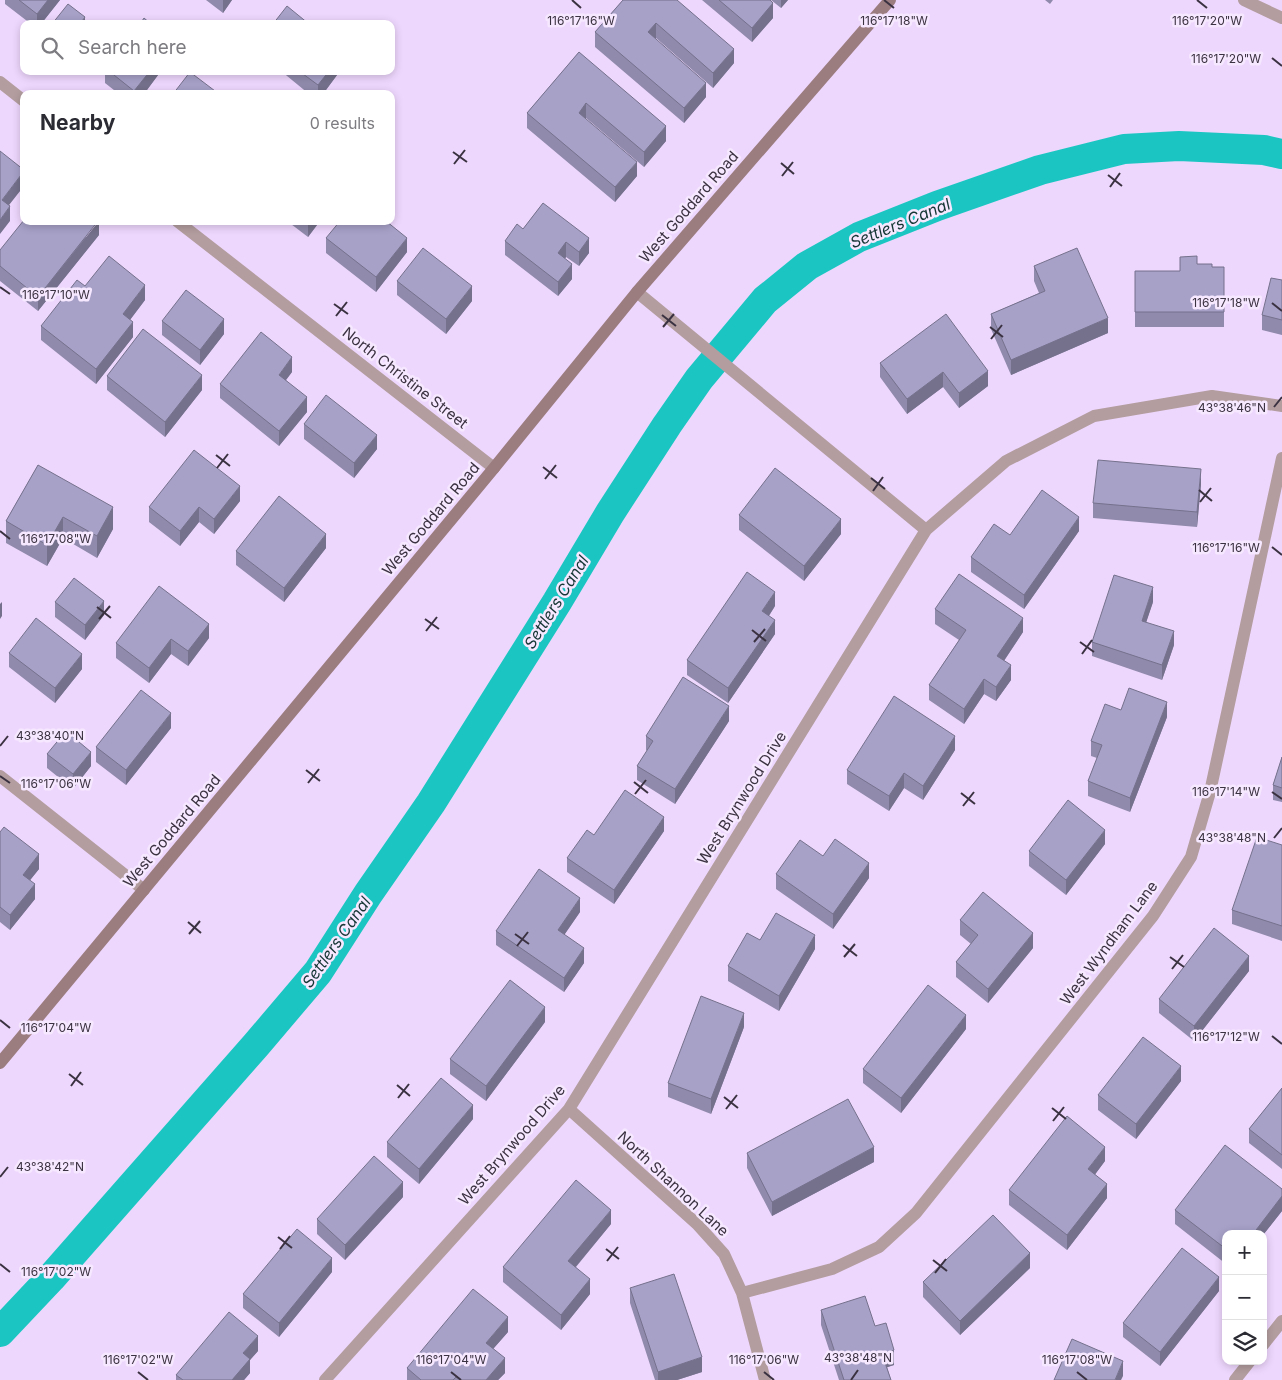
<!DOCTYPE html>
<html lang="en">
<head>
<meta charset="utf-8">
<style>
  body { margin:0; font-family:Inter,sans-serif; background:#f2f2f3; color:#2b2b33 }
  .controls { position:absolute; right:15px; bottom:15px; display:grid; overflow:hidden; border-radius:10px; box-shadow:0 2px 8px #0003 }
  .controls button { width:45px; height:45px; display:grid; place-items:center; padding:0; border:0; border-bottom:1px solid #e1e1e2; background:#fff; color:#2b2b33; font:25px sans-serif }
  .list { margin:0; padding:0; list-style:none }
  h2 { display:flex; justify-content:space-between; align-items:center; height:65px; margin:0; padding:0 20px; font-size:21px }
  h2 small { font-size:16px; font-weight:400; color:#7c7c81 }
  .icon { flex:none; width:28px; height:28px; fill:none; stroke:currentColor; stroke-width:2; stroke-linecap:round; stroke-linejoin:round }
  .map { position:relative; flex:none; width:1282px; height:1380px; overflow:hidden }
  .search { position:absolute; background:#fff; box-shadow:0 2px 8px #0003; left:20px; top:20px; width:375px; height:55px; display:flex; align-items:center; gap:12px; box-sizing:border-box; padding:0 18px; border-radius:10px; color:#7c7c81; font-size:19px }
  .panel { position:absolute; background:#fff; box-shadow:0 2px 8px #0003; left:20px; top:90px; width:375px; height:135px; border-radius:10px }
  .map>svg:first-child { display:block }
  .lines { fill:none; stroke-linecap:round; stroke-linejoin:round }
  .canal { stroke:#1bc6c2; stroke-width:30 }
  .street { stroke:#b39d9f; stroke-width:12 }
  .secondary { stroke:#9b7c7f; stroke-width:12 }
  .wall { fill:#908aac }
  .shaded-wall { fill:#75718c }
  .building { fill:#a7a1c8; stroke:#75718c }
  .ticks { fill:none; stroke:#3b3241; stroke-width:2 }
  .labels { text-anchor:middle; stroke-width:5; stroke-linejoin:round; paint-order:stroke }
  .street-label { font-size:15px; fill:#3b3241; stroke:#f6e8ff }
  .water-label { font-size:16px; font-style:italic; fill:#163635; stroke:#f6e8ff }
  .ticks-label { font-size:12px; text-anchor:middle; fill:#3b3241; stroke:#f6e8ff; stroke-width:5; stroke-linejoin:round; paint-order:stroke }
</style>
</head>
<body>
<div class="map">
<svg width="1282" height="1380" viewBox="0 0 1282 1380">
  <rect width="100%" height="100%" fill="#eed7fd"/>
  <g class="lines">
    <path class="canal" d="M0 1332 51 1278 256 1045 318 972 368 894 431 803 557 602 610 513 667 425 699 379 765 300 807 266 859 237 937 206 1040 170 1124 149 1179 146 1264 150 1282 154"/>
    <path class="street" d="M1244 0 1282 18
      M0 82 24 101
      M177 221 494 468
      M637 292 926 530
      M0 776 144 890
      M569 1109 697 1224 724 1254 742 1293 765 1380
      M742 1293 832 1269 879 1247 916 1213 1153 916 1191 857 1210 792 1282 458
      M1263 1345 1282 1321
      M325 1380 569 1109 926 530 1006 461 1094 416 1212 396 1282 406
      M1235 1380 1250 1361"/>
    <path class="secondary" d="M0 1063 494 468 637 292 890 0"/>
  </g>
  <path class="wall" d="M5 0H60L41 24H31L5 4Z
    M206 0H232L223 13Z
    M623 0 734 63 713 88 656 38H655L706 97 684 123 595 47V32Z
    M702 0H770L773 18 752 42Z
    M771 0H788L781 8Z
    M1045 0H1053L1050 4Z
    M579 52 666 141 644 167 586 118V119L637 176 615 202 527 128V113Z
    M105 71H161L144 94H119L105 83Z
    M281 71H340L323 94H309Z
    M543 203 589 253 579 266 566 257 565 259 572 279 558 296 505 255V241L523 229Z
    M287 221H320L308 237Z
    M99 235 38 311 0 281V250Z
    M326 238 407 252 376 292 326 253Z
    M1197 264 1212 267H1224V327H1135V271H1180Z
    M1034 266 1108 333 1011 375 991 329V314L1039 293 1034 281Z
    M1282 280V335L1262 330V315Z
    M397 281 472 301 446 334 397 295Z
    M85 286 145 300 130 320 133 337 96 384 41 340V326Z
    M162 321 224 334 200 365 162 335Z
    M880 363 988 371V386L959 408 943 387 907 414 880 377Z
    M292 372 286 380 307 412 279 446 220 398V384Z
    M107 376 202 390 165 437 107 390Z
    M304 424 377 449 354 478 304 439Z
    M38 465 113 529 97 558 63 538 47 566 6 543V521Z
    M1201 484 1197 527 1093 518V503Z
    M240 501 214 534 199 522 180 546 149 522V507Z
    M739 515 841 534 804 581 739 530Z
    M1079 531 1024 609 971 572V557L1010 535Z
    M326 548 284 602 236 565V551Z
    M55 602 104 615 85 640 55 617Z
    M1153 602 1146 622 1174 645 1162 680 1092 656V642Z
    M775 606 769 616 775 634 728 703 687 675V660Z
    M935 609 1023 632 1004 661 1011 680 996 701 984 694 964 724 929 700V685L959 640 935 624Z
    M209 624V638L188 666 171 654 149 683 116 658V643Z
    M9 653 82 669 55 703 9 667Z
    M1121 710 1167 717 1130 812 1088 796V781L1097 758 1091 756V741Z
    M729 721 675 804 637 780V766L647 751 646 750V736Z
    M171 728 126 785 96 762V747Z
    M955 750 923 800 904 788 889 811 847 784V770Z
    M47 754 91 766 73 789 47 768Z
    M1282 757V802L1273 800V785Z
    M664 831 614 904 567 872V858L594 835Z
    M0 832 39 869 30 880 35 899 10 930 0 922Z
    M1105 844 1066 895 1029 866V851Z
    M1282 845V941L1232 924V910Z
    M823 856 869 878 833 929 776 889V874Z
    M580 912 564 935 584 963 564 992 496 945V931Z
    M960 920 1033 948 988 1003 956 977V962L971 944 960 935Z
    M815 949 779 1011 728 981V966Z
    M1249 971 1194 1041 1159 1013V999Z
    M545 1022 486 1101 450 1074V1059Z
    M744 1027 711 1114 668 1097V1083Z
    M966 1029 901 1113 863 1083V1069Z
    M1181 1081 1136 1139 1098 1110V1095Z
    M1282 1088V1169L1249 1143V1129Z
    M473 1119 419 1184 387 1157V1142Z
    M747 1153 874 1162 772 1216 747 1168Z
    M1105 1161 1095 1174 1107 1198 1067 1250 1009 1205V1190Z
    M1282 1189V1211L1263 1235V1234H1226V1264L1175 1224V1210Z
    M403 1197 345 1260 317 1234V1219Z
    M611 1224 576 1267 590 1294 561 1330 503 1282V1267Z
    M1030 1268 960 1335 923 1297V1282Z
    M332 1272 279 1337 243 1308V1294Z
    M630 1288 702 1372 677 1380H655L630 1303Z
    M1219 1291 1160 1366 1123 1337V1323Z
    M821 1310 875 1326 894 1365 887 1367 891 1380H839L821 1325Z
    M508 1332 493 1349 505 1373 498 1380H407V1368Z
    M258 1351 250 1360V1373L244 1380H176V1375Z"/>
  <path class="shaded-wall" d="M48 0H60L41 24H37V14Z
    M223 0H232L223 13Z
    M781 0H788L781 8Z
    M773 3V18L752 42V28Z
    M85 17V24H80Z
    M656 23V38L648 47V32Z
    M734 49V63L713 88V73Z
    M150 71H161L144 94H134V91Z
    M329 71H340L323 94H318V85Z
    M706 83V97L684 123V108Z
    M586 103V118L579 127V113Z
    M666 126V141L644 167V152Z
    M637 162V176L615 202V187Z
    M24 171V186L2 214V200Z
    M10 206V221L0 234V220Z
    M99 221V235L38 311V297Z
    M308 221H320L308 237Z
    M407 238V252L376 292V277Z
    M589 238V253L579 266V252Z
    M566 242V257L558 268V253Z
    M572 264V279L558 296V282Z
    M145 285V300L123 329V314Z
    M472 286V301L446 334V319Z
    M1108 318V333L1011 375V360Z
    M224 319V334L200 365V350Z
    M133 322V337L96 384V369Z
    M292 357V372L279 389V375Z
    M988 371V386L959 408V393Z
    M943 372V387L907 414V399Z
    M202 375V390L165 437V422Z
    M307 397V412L279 446V431Z
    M377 435V449L354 478V463Z
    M1201 469V484L1197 527V512Z
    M240 486V501L214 534V519Z
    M113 507V529L97 558V536Z
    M199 507V522L180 546V531Z
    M63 517V538L47 566V545Z
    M1079 517V531L1024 609V595Z
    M841 519V534L804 581V566Z
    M326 534V548L284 602V588Z
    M1153 587V602L1142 635V621Z
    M775 592V606L762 626V611Z
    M104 601V615L85 640V625Z
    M2 602V616L0 619V604Z
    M1023 618V632L997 671V656Z
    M775 620V634L728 703V688Z
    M209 624V638L188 666V651Z
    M1174 631V645L1162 680V665Z
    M171 639V654L149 683V668Z
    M82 654V669L55 703V688Z
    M1011 665V680L996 701V687Z
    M984 679V694L964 724V709Z
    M1167 702V717L1130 812V798Z
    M729 706V721L675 804V789Z
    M171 713V728L126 785V770Z
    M955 736V750L923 800V786Z
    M91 752V766L73 789V774Z
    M904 773V788L889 811V796Z
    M664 817V831L614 904V890Z
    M1105 830V844L1066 895V880Z
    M39 854V869L23 889V875Z
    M869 863V878L833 929V914Z
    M35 884V899L10 930V915Z
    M580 898V912L558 944V930Z
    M1033 933V948L988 1003V989Z
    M815 935V949L779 1011V996Z
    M584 948V963L564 992V978Z
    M1249 956V971L1194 1041V1026Z
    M545 1007V1022L486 1101V1086Z
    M744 1013V1027L711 1114V1099Z
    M966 1015V1029L901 1113V1098Z
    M1181 1066V1081L1136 1139V1124Z
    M473 1105V1119L419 1184V1169Z
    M874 1147V1162L772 1216V1202Z
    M1105 1147V1161L1088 1184V1169Z
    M403 1182V1197L345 1260V1245Z
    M1107 1184V1198L1067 1250V1235Z
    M1282 1196V1211L1263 1235V1234H1253Z
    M611 1210V1224L568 1276V1261Z
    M1030 1253V1268L960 1335V1321Z
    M332 1258V1272L279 1337V1323Z
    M1219 1277V1291L1160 1366V1352Z
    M590 1279V1294L561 1330V1315Z
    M508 1317V1332L486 1357V1343Z
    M258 1336V1351L250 1360V1373L244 1380H232L243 1353Z
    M894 1350V1365L882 1369V1354Z
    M702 1357V1372L677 1380H658V1372Z
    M505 1358V1373L498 1380H486Z
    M1123 1361V1376L1121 1380H1115Z"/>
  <path class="building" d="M19 0H48L37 14Z
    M623 0H677L734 49 713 73 656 23 648 32 706 83 684 108 595 32Z
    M719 0H770L773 3 752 28Z
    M68 4 85 17 80 24H52Z
    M287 6 309 24H273Z
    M144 18 151 24H140Z
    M579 52 666 126 644 152 586 103 579 113 637 162 615 187 527 113Z
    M109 71H150L134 91Z
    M299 71H329L318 85Z
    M190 72 219 94H173Z
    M0 151 24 170V171L2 200 10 206 0 220Z
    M543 203 589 238 579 252 566 242 558 253 572 264 558 282 505 241 517 224 523 229Z
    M24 220V221H98L38 297 0 266V250Z
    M340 221H386L407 238 376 277 326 238Z
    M423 248 472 286 446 319 397 281Z
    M1077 248 1108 318 1011 360 991 314 1045 291 1034 266Z
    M109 256 145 285 123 314 133 322 96 369 41 326 77 280 85 286Z
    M1197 256V264H1212V267H1224V312H1135V271H1180V257Z
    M1271 278 1282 280V320L1262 315Z
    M186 290 224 319 200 350 162 321Z
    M946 314 988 371 959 393 943 372 907 399 880 363Z
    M143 329 202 375 165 422 107 376Z
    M261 332 292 357 279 375 307 397 279 431 220 384Z
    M326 395 377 435 354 463 304 424Z
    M194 450 240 486 214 519 199 507 180 531 149 507Z
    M1098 460 1201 469 1197 512 1093 503Z
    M38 465 113 507 97 536 63 517 47 545 6 521Z
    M775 468 841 519 804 566 739 515Z
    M1042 490 1079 517 1024 595 971 557 994 524 1010 535Z
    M279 496 326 534 284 588 236 551Z
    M747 572 775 592 762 611 775 620 728 688 687 660Z
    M959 574 1023 618 997 656 1011 665 996 687 984 679 964 709 929 685 966 630 935 609Z
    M1114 575 1153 587 1142 621 1174 631 1162 665 1092 642Z
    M74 578 104 601 85 625 55 602Z
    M159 586 209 624 188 651 171 639 149 668 116 643Z
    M36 618 82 654 55 688 9 653Z
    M683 677 729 706 675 789 637 766 653 741 646 736Z
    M1129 688 1167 702 1130 798 1088 781 1102 745 1091 741 1105 704 1121 710Z
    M141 690 171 713 126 770 96 747Z
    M894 696 955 736 923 786 904 773 889 796 847 770Z
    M66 731 91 752 73 774 47 754Z
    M1282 757V788L1273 785Z
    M625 790 664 817 614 890 567 858 587 830 594 835Z
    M1068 800 1105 830 1066 880 1029 851Z
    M4 827 39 854 23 875 35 884 10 915 0 907V832Z
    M1257 837 1282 845V926L1232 910Z
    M835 839 869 863 833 914 776 874 800 840 823 856Z
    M539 869 580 898 558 930 584 948 564 978 496 931Z
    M983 892 1033 933 988 989 956 962 978 935 960 920Z
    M776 913 815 935 779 996 728 966 747 933 760 940Z
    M1214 928 1249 956 1194 1026 1159 999Z
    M510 980 545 1007 486 1086 450 1059Z
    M928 985 966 1015 901 1098 863 1069Z
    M701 996 744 1013 711 1099 668 1083Z
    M1143 1037 1181 1066 1136 1124 1098 1095Z
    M441 1078 473 1105 419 1169 387 1142Z
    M1282 1088V1155L1249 1129Z
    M848 1099 874 1147 772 1202 747 1153Z
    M1067 1116 1105 1147 1088 1169 1107 1184 1067 1235 1009 1190Z
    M1225 1145 1282 1189V1196L1253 1234H1226V1249L1175 1210Z
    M374 1156 403 1182 345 1245 317 1219Z
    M576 1180 611 1210 568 1261 590 1279 561 1315 503 1267Z
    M993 1215 1030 1253 960 1321 923 1282Z
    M297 1229 332 1258 279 1323 243 1294Z
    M1182 1248 1219 1277 1160 1352 1123 1323Z
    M674 1274 702 1357 658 1372 630 1288Z
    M473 1289 508 1317 486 1343 505 1358 486 1380H461L457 1376 453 1380H421L407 1368Z
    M865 1296 875 1326 886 1323 894 1350 882 1354 891 1380H844L821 1310Z
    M229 1312 258 1336 243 1353 250 1359 232 1380H183L176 1375Z
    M1072 1339 1123 1361 1115 1380H1054Z"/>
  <path class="ticks" d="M572 0 581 8M884 0 894 8M1197 0 1207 8M1272 58 1282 66M453 152 467 162M781 163 794 174M454 164 465 150M1108 175 1122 186M782 176 793 162M1110 187 1120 173M0 287 10 294M1272 303 1282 311M334 304 348 314M662 315 676 326M336 316 347 302M663 327 674 314M990 327 1003 337M991 339 1002 325M1274 407 1282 397M216 455 230 466M543 467 557 478M217 468 228 454M871 478 885 489M545 479 556 465M1199 490 1212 501M873 491 883 477M1200 502 1211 488M0 531 10 539M1272 547 1282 555M97 607 111 618M99 619 110 606M425 619 439 629M752 630 766 641M426 631 437 617M754 642 765 629M1080 642 1094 652M1082 654 1092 640M0 746 8 736M306 770 320 781M0 776 10 783M634 782 648 793M308 783 319 769M1272 792 1282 799M961 793 975 804M635 794 646 780M963 806 974 792M1274 838 1282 828M188 922 201 933M189 934 200 921M515 934 529 944M843 945 857 956M517 946 528 932M844 957 855 944M1170 957 1184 967M1172 969 1183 955M0 1020 10 1028M1272 1036 1282 1044M69 1074 83 1085M397 1085 410 1096M71 1086 81 1072M724 1097 738 1108M398 1098 409 1084M1052 1108 1066 1119M726 1109 737 1095M1053 1121 1064 1107M0 1177 8 1167M278 1237 292 1248M280 1249 290 1236M606 1249 619 1259M933 1260 947 1271M607 1261 618 1247M0 1264 10 1272M935 1273 946 1259M138 1372 148 1380M451 1372 461 1380M764 1372 774 1380M1077 1372 1087 1380M851 1380 858 1370"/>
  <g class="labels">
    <g class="street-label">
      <text transform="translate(689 207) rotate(-49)" y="5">West Goddard Road</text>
      <text transform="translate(405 378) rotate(38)" y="5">North Christine Street</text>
      <text transform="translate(431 519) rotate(-50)" y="5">West Goddard Road</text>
      <text transform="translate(742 798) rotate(-58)" y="5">West Brynwood Drive</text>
      <text transform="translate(172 831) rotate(-50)" y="5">West Goddard Road</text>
      <text transform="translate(1109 943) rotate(-53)" y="5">West Wyndham Lane</text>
      <text transform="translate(512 1145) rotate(-49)" y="5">West Brynwood Drive</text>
      <text transform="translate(673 1184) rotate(43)" y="5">North Shannon Lane</text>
    </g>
    <g class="water-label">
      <text transform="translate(900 223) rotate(-22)" y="6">Settlers Canal</text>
      <text transform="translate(556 602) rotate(-58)" y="6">Settlers Canal</text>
      <text transform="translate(336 942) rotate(-55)" y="6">Settlers Canal</text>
    </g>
  </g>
  <g class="ticks-label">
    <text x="581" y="25">116°17'16"W</text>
    <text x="894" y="25">116°17'18"W</text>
    <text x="1207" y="25">116°17'20"W</text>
    <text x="1226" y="63">116°17'20"W</text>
    <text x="56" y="299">116°17'10"W</text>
    <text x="1226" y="307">116°17'18"W</text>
    <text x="1232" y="412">43°38'46"N</text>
    <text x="56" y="543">116°17'08"W</text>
    <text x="1226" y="552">116°17'16"W</text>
    <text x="50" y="740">43°38'40"N</text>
    <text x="56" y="788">116°17'06"W</text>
    <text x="1226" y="796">116°17'14"W</text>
    <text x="1232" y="842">43°38'48"N</text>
    <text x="56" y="1032">116°17'04"W</text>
    <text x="1226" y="1041">116°17'12"W</text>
    <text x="50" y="1171">43°38'42"N</text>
    <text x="56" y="1276">116°17'02"W</text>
    <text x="858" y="1362">43°38'48"N</text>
    <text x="138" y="1364">116°17'02"W</text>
    <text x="451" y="1364">116°17'04"W</text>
    <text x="764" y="1364">116°17'06"W</text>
    <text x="1077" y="1364">116°17'08"W</text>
  </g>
</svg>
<div class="controls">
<button>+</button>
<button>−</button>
<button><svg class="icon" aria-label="layers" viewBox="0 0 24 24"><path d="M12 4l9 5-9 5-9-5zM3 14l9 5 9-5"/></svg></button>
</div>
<div class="search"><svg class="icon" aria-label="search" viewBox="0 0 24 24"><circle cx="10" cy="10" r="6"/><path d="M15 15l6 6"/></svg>Search here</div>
<section class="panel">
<h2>Nearby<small>0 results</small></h2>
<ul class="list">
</ul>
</section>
</div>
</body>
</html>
